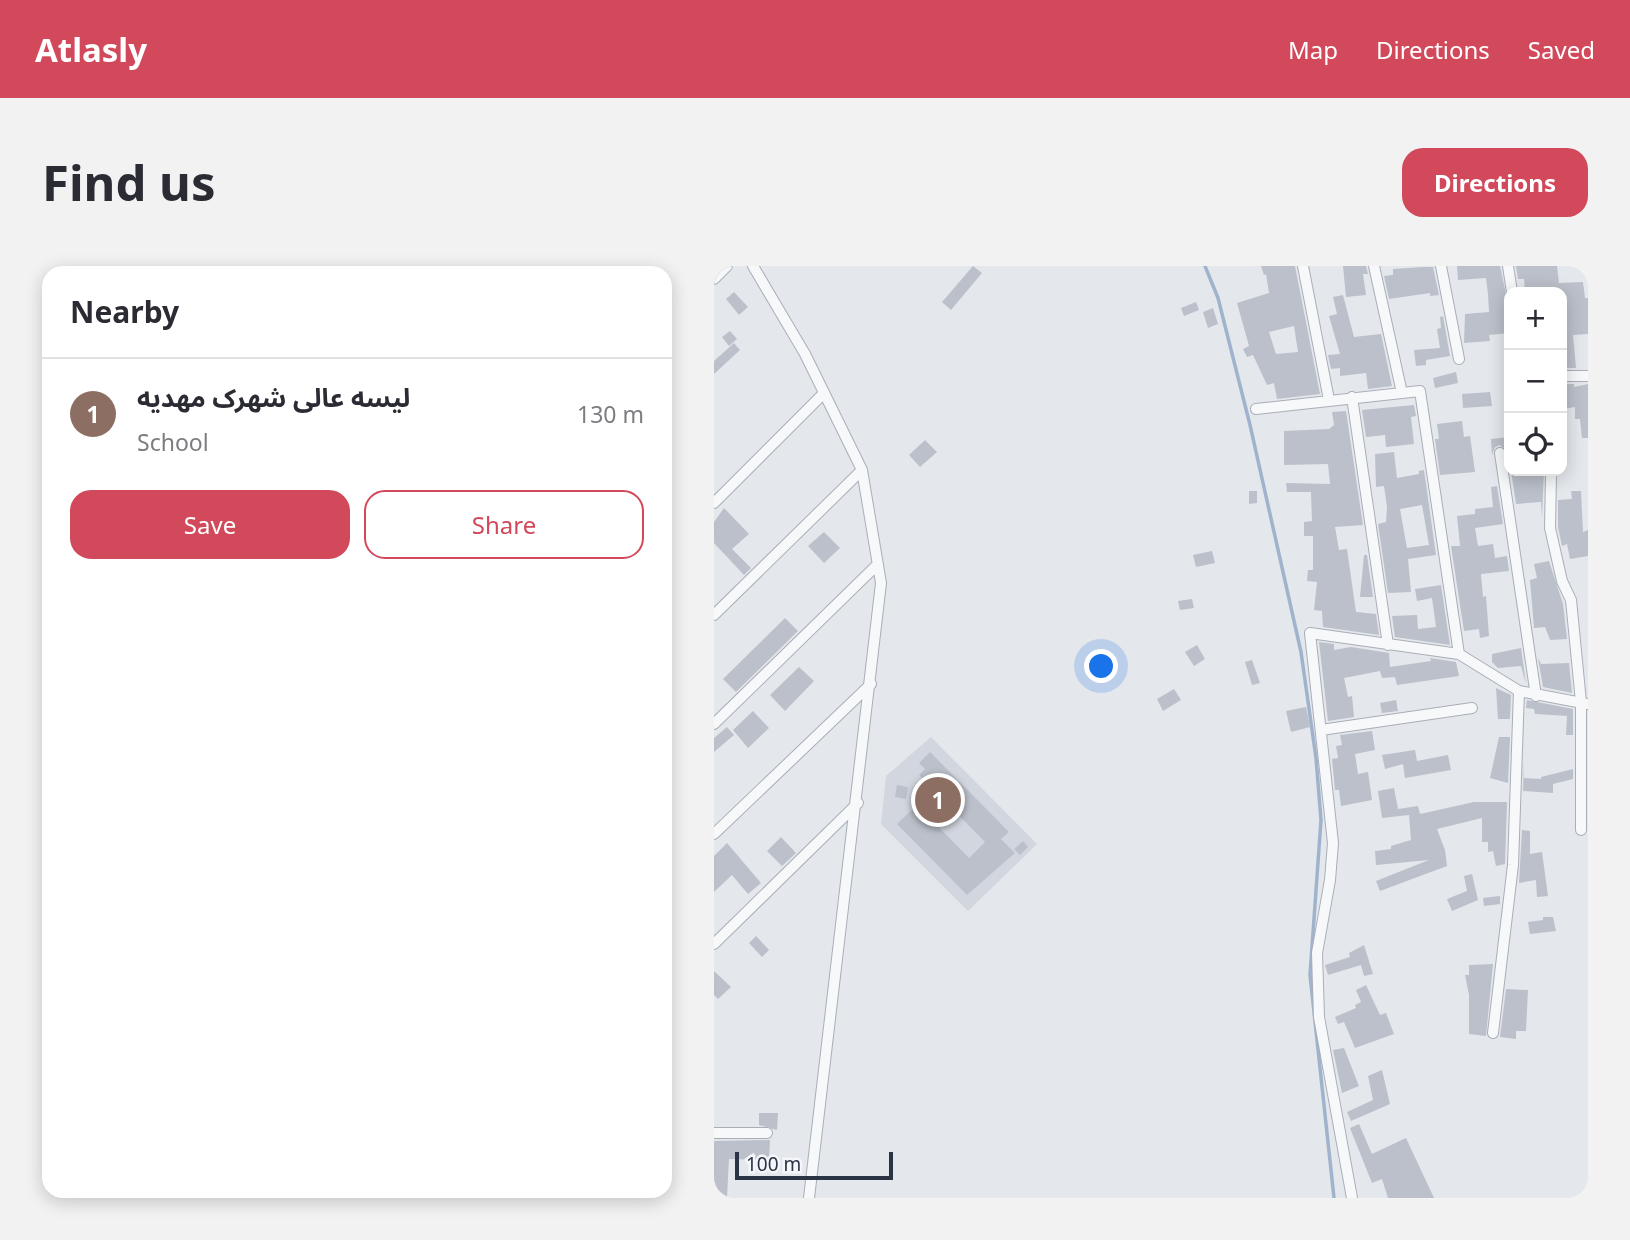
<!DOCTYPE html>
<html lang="en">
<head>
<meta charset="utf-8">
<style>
  body { margin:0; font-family:"Noto Sans","Noto Sans Arabic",sans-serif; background:#f2f2f3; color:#2b2b33 }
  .controls { position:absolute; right:21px; top:21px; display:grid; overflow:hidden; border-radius:14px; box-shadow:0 4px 18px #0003 }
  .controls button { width:63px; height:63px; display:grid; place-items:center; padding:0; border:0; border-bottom:2px solid #e1e1e2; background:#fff; color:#2b2b33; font:35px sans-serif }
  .scale { position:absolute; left:21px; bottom:18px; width:158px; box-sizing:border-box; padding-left:7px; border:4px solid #2b3445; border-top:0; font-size:19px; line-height:24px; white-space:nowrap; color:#2b3445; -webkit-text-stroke:5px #f4f6f9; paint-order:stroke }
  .you { position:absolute; left:388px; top:401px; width:24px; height:24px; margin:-18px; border:5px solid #fff; border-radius:50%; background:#1a73e8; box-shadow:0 0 0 10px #1a73e833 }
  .badge { display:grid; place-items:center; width:46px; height:46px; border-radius:50%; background:#d1495b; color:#fff; font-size:23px; font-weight:700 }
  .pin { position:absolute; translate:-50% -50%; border:4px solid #fff; box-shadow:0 2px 7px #0006 }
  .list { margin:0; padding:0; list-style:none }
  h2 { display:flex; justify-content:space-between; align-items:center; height:91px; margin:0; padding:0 28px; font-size:30px }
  h2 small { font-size:23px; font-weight:400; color:#7c7c81 }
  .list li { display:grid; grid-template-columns:46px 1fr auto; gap:21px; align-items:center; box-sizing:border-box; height:112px; padding:0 28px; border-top:2px solid #e1e1e2 }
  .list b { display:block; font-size:26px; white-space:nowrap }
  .list p { margin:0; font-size:23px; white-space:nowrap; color:#7c7c81 }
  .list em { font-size:23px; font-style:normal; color:#7c7c81 }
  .actions { display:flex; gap:14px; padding:21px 28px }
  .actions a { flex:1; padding:16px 0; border:2px solid #d1495b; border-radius:21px; text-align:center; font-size:24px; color:#d1495b }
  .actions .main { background:#d1495b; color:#fff }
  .icon { flex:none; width:38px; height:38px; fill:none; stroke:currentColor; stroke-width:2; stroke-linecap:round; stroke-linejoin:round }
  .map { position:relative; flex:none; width:874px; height:932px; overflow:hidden; border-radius:21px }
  header { display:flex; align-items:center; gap:42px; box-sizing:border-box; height:98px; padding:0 35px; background:#d1495b; color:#fff }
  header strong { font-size:33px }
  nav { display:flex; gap:38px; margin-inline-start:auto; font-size:24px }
  .intro { display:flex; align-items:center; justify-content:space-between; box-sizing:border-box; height:168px; padding:0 42px }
  h1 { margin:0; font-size:49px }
  .button { padding:18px 32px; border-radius:21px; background:#d1495b; color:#fff; font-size:24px; font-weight:700 }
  main { display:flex; gap:42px; padding:0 42px }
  aside { flex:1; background:#fff; border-radius:21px; box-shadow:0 4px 18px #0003 }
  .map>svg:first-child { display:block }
  .built { fill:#d2d6de }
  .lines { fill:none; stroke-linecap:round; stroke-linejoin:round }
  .stream { stroke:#9fb4cc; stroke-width:3.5 }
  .building { fill:#bbc0ca; fill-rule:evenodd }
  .minor-casing { stroke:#a9aeb7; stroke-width:12 }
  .minor { stroke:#f7f8fa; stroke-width:10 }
</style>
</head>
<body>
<header>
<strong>Atlasly</strong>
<nav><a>Map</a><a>Directions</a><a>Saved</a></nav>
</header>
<div class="intro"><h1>Find us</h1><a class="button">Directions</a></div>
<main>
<aside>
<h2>Nearby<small></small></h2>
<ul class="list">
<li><span class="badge" style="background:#8d6e63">1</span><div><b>لیسه عالی شهرک مهدیه</b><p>School</p></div><em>130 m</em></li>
</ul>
<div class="actions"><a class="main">Save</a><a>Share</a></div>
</aside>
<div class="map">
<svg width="874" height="932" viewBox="0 0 874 932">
  <rect width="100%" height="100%" fill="#e4e7ec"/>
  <path class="built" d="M217 471 323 578 254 645 167 558 172 510Z"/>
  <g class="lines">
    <path class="stream" d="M491 0 504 32 536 159 587 386 602 492 607 554 596 709 620 932"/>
  </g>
  <path class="building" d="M259 0 268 7 237 44 228 36Z
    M547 0H581L606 128 563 133 560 117 553 119 539 89 533 91 529 83 535 80 523 37 555 27 552 8 550 9ZM580 60 584 86 562 88 555 66Z
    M629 0H652L654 8H649L652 29 632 31Z
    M743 0H786L795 42V67L775 69 776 75 750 77 751 48 775 46 774 28 772 12 744 14Z
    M802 0H843L845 17 869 16 871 32H874V68L859 69 862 102H848V26H811L810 13H804Z
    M709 1H719L725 29 716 30V27L675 33 670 10 679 9V3Z
    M20 26 34 41 25 49 12 33Z
    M629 29 640 71 667 68 678 120 654 123 652 107 626 110V102L617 103 614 89 626 88 615 50 623 48 619 31Z
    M482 36 485 44 470 50 467 42Z
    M499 42 504 58 494 62 489 46Z
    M729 50 736 90 712 94V99L702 100 700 84 726 82 723 63 727 62 726 51Z
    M16 65 23 73 15 80 8 71Z
    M20 77 26 84 0 108V95Z
    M742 106 744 117 721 122 719 112Z
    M851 118H860V121L874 118V172H868L866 153H861V141L849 143 848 133H853Z
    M776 126 778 140 749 142 748 128Z
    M700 139 702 150 697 151 700 178 672 181 671 169 652 171 648 144Z
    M632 145 649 259 621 261 625 284 633 283 642 346 662 348 665 369 609 361 608 345 600 344 603 316 593 315 594 304H599V270H590V256L598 255 597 226H573L572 217 616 218 614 198 570 199V165L615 163 620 159 618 146Z
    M748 155 750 171 756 170 761 206 726 209 721 173H725L723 158Z
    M795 171V188L786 179 781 181 778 189 777 173Z
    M211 174 223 186 206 201 195 189Z
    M680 186 683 212 705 208V205L710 204 722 289 694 293 697 326 674 327 664 258 672 256 673 241 670 220 662 221 661 188ZM708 239 715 279 693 282 686 243Z
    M797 205H830L828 251 827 236 802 238Z
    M783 220 789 258 761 262 764 280 779 278 781 292 793 290 795 305 767 308 769 331 772 330 775 370 766 372 765 363 750 365 737 280H746L743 250 761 248V243L779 241 777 221Z
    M535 225H543V237L535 238Z
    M857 225H867L869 266 874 264V290L856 293 853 278 848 280 844 261V234L858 233Z
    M10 242 35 268 18 283 37 302 30 309 0 277V256Z
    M110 266 126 282 110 297 94 280Z
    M498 285 501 297 482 301 479 289Z
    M650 289H653L659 331H646Z
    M835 295 849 338 853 373 836 374 831 361 820 362 816 314 823 312 820 298Z
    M727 319 736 379 681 371 678 350 703 349 704 363 722 361 718 332 703 335 701 323Z
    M478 333 480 342 466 344 464 335Z
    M71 352 84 365 22 426 9 413Z
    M605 376 620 378V384L637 381 675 387 676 401 717 395 716 392 742 396 745 410 683 419 681 411 668 412 666 405 630 412 634 431 638 430 640 451 614 455Z
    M483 379 491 393 480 400 471 386Z
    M807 382 812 418 807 400 784 402 778 396V388Z
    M824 392 827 398 855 397 858 427 829 421Z
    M538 394 546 417 538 419 531 396Z
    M85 401 100 415 71 445 56 429Z
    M782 422 797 429 796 453H784Z
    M460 423 467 434 449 445 443 433Z
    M682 434 684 445 668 447 666 437Z
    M813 434 859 443V469H852L853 450 821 448 820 443 812 442Z
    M592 441 596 461 577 466 572 445Z
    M39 445 55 462 34 482 19 464Z
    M13 461 20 469 0 486V472Z
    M658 465 661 484 641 488 644 508 654 506 658 534 627 540 625 524H621L618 493 624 492 622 480 628 479 626 469Z
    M785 471H796L794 517 776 512Z
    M701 484 703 495 734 489 737 504 691 512 689 498 671 503 668 489Z
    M216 486 295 566 287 573 301 587 253 629 183 558 203 539 255 592 271 576 205 509 211 503 205 497Z
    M810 495V512L827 513V511L859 503V513L839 518V527L809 525Z
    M183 519 194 521 192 533 181 531Z
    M680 522 684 543 704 540 706 548 760 536H793L791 598 782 600 779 585 774 586V576H768V552L723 563 731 584 733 600 666 625 662 615 715 594 662 599 661 585 677 583V580L697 574 695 549 668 552 664 525Z
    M808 564 816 565V588L828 586 834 630 823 631 822 614 805 617Z
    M67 571 82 587 68 600 53 585Z
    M309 575 314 581 306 589 300 583Z
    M13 577 47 617 34 628 18 609 0 626V590Z
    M758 608 764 634 738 645 733 633 753 625 750 610Z
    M786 630V638L770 640 769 632Z
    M829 651H839L842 665 816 668 814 656 829 654Z
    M42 670 55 684 48 691 35 677Z
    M650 679 659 708 650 710 647 699 614 709 611 699 636 691 635 687Z
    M779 698 772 770 755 768V729L751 709H755V699Z
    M0 705 17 721 4 733 0 729Z
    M652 719 666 749 672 747 680 768 641 782 630 756 624 758 621 751 642 742 641 739 647 736 642 724Z
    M792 723 814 724 812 765H802V773L786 771Z
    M630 782 645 820 628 827 619 784Z
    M668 804 676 838 637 855 633 846 659 834 654 810Z
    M45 847H64L63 864 45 859Z
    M645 858 658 888 692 872 720 932H674L668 913 658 917 636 862Z
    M56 874 55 894 15 893 13 932H0V875Z"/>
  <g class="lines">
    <defs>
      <path id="minor" d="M39 0 91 88 148 204 167 317 95 932
        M589 0 615 134
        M660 0 688 127
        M727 0 745 93
        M794 0 798 26
        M0 13 13 0
        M848 110H874
        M638 131 674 379
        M542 143 706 125 745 388
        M786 187 822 430
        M837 208 836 262 848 315 857 334 867 436V564
        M0 237 110 127
        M0 349 148 204
        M0 458 164 298
        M607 464 758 442
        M0 568 157 418
        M0 678 144 537
        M779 767 799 599 805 425
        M0 867H53
        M638 932 605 751 603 687 616 614 619 577 596 367 745 388 805 425 874 438"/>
    </defs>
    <use href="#minor" class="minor-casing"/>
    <use href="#minor" class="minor"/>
  </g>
</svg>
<div class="controls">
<button>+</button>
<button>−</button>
<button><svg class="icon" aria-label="locate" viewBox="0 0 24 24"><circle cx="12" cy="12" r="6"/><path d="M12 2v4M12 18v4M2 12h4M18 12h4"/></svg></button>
</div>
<div class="scale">100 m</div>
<div class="you"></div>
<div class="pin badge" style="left:224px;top:534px;background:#8d6e63">1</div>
</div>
</main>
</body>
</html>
